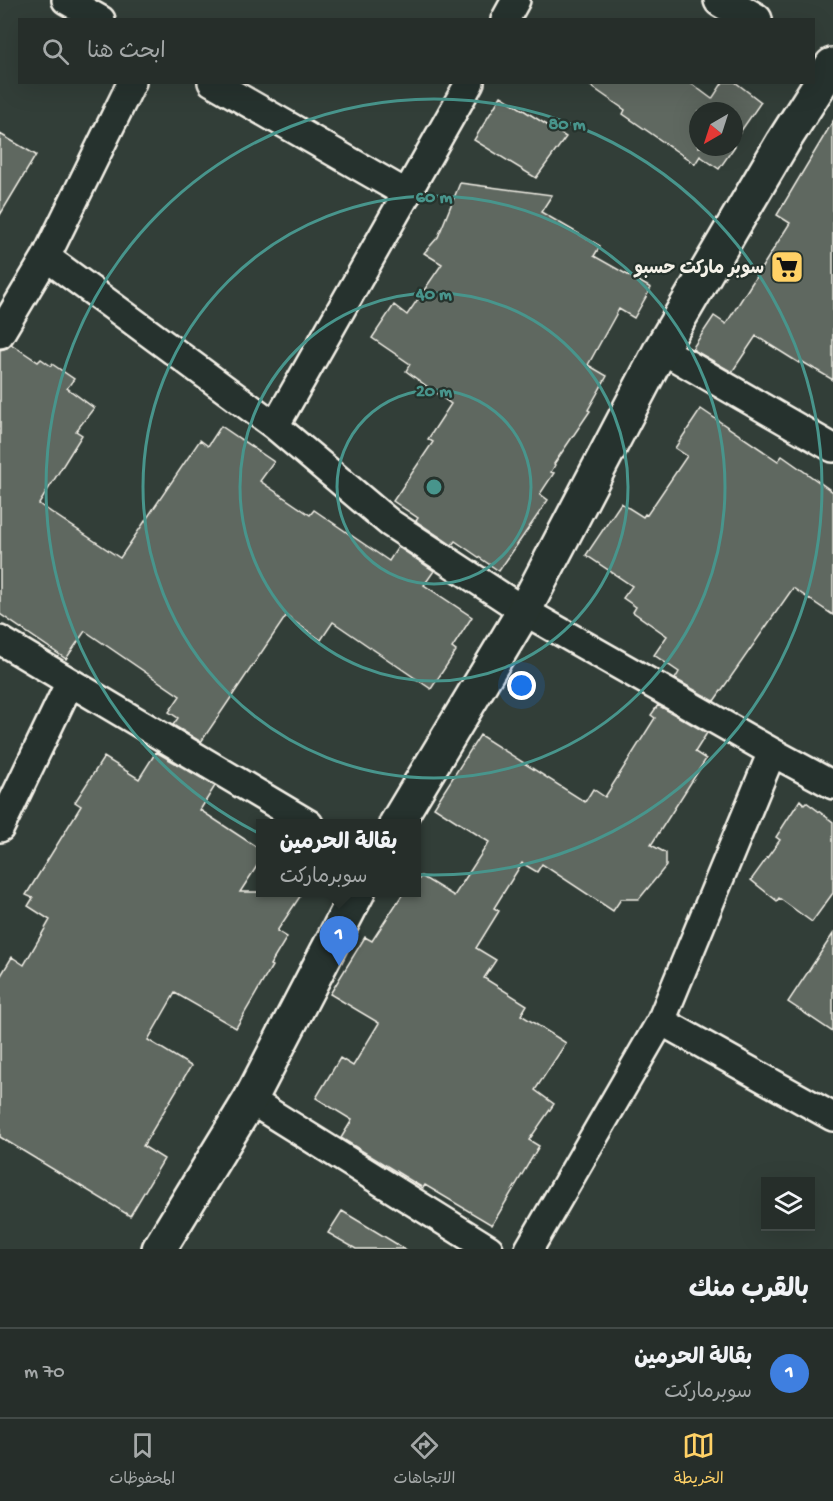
<!DOCTYPE html>
<html lang="ar">
<head>
<meta charset="utf-8">
<style>
  body { margin:0; font-family:"Gochi Hand","Playpen Sans Arabic",sans-serif; background:#2e3632; color:#f1f3f6; direction:rtl }
  .controls { position:absolute; right:18px; bottom:18px; display:grid; overflow:hidden; border-radius:0px; box-shadow:0 6px 24px #0002 }
  .controls button { width:54px; height:54px; display:grid; place-items:center; padding:0; border:0; border-bottom:2px solid #424a47; background:#262e2a; color:#f1f3f6; font:30px sans-serif }
  .compass { position:absolute; left:689px; top:102px; width:54px; height:54px; border-radius:50%; background:#262e2a; box-shadow:0 6px 24px #0002; rotate:219deg }
  .you { position:absolute; left:522px; top:686px; width:21px; height:21px; margin:-15px; border:4px solid #fff; border-radius:50%; background:#1a73e8; box-shadow:0 0 0 9px #1a73e833 }
  .badge { display:grid; place-items:center; width:39px; height:39px; border-radius:50%; background:#ffd166; color:#fff; font-size:20px; font-weight:700 }
  .pin { position:absolute; translate:-50% -50px; filter:drop-shadow(0 2px 3px #0008) }
  .pin::after { content:''; position:absolute; top:32px; width:21px; height:18px; background:inherit; clip-path:polygon(0 0,100% 0,50% 100%) }
  .popup { position:absolute; left:256px; top:819px; width:165px; height:78px; box-sizing:border-box; display:grid; place-content:center; border-radius:0px; background:#262e2a; filter:drop-shadow(0 2px 4px #0005); font-size:20px; white-space:nowrap; color:#a4a8a8 }
  .popup b { font-size:22px; color:#f1f3f6 }
  .popup::after { content:''; position:absolute; left:50%; top:100%; margin-left:-12px; border:12px solid transparent; border-top-color:#262e2a }
  .list { margin:0; padding:0; list-style:none }
  h2 { display:flex; justify-content:space-between; align-items:center; height:78px; margin:0; padding:0 24px; font-size:26px }
  h2 small { font-size:20px; font-weight:400; color:#a4a8a8 }
  .list li { display:grid; grid-template-columns:39px 1fr auto; gap:18px; align-items:center; box-sizing:border-box; height:90px; padding:0 24px; border-top:2px solid #424a47 }
  .list b { display:block; font-size:22px; white-space:nowrap }
  .list p { margin:0; font-size:20px; white-space:nowrap; color:#a4a8a8 }
  .list em { font-size:20px; font-style:normal; color:#a4a8a8 }
  .icon { flex:none; width:33px; height:33px; fill:none; stroke:currentColor; stroke-width:2; stroke-linecap:round; stroke-linejoin:round }
  .map { position:relative; flex:none; width:833px; height:1249px; overflow:hidden; direction:ltr }
  .search { position:absolute; background:#262e2a; box-shadow:0 6px 24px #0002; left:18px; right:18px; top:18px; height:66px; display:flex; align-items:center; gap:15px; box-sizing:border-box; padding:0 21px; border-radius:0px; color:#a4a8a8; font-size:22px }
  .sheet { height:168px; background:#262e2a }
  nav { display:flex; justify-content:space-around; align-items:center; box-sizing:border-box; height:84px; border-top:2px solid #424a47; background:#262e2a; font-size:16px; color:#a4a8a8 }
  nav a { display:grid; justify-items:center; gap:3px }
  nav .on { color:#ffd166 }
  .map>svg:first-child { display:block }
  .building { fill:#5f6861; stroke:#f4f1e8; stroke-width:1.5 }
  .lines { fill:none; stroke-linecap:round; stroke-linejoin:round }
  .minor-casing { stroke:#f4f1e8; stroke-width:32 }
  .tertiary-casing { stroke:#f4f1e8; stroke-width:38 }
  .minor { stroke:#26332d; stroke-width:27 }
  .tertiary { stroke:#26332d; stroke-width:33 }
  .ring { fill:none; stroke:#48958c; stroke-width:3 }
  .labels { text-anchor:middle; stroke-width:4.5; stroke-linejoin:round; paint-order:stroke }
  .poi-label { font-size:18px; font-weight:bold; fill:#f4f1e8; stroke:#26332d; text-anchor:end }
  .centre { fill:#48958c; stroke:#26332d; stroke-width:3 }
  .ring-label { font-size:18px; text-anchor:middle; font-weight:bold; fill:#48958c; stroke:#26332d; stroke-width:4.5; stroke-linejoin:round; paint-order:stroke }
</style>
</head>
<body>
<div class="map">
<svg width="833" height="1249" viewBox="0 0 833 1249">
  <rect width="100%" height="100%" fill="#323e38"/>
  <filter id="ink" filterUnits="userSpaceOnUse"><feTurbulence type="fractalNoise" baseFrequency=".0167" numOctaves="2"/><feDisplacementMap in="SourceGraphic" scale="12" xChannelSelector="R" yChannelSelector="G"/><feConvolveMatrix kernelMatrix="1 2 1 2 8 2 1 2 1" color-interpolation-filters="sRGB"/></filter>
  <g filter="url(#ink)">
    <path class="building" d="M585 82H689L712 99 723 82H735L761 102 734 141V111H698V147L735 146 719 169 700 156 695 164 623 114 625 110Z
      M501 96 566 137 536 178 474 140Z
      M833 121V380L801 361 799 363 756 336 732 372 692 349 714 316 726 324 790 223 777 215Z
      M0 134 36 155 0 215Z
      M460 183 552 195 541 212 600 246 594 256 651 288 634 318 619 309 588 365 607 376 588 410 590 411 554 464 555 465 551 472 554 473 540 494 548 500 499 571 455 541 452 545 416 521 418 518 393 501 433 442 428 439 451 404 406 371 410 364 372 338 394 305 407 315 442 264 424 253 438 237Z
      M11 344 38 362 41 359 51 366 52 364 74 379 67 388 94 408 76 431 82 435 39 504 120 558 200 440 208 446 221 426 274 462 260 481 310 515 314 510 389 561 398 547 434 571 424 585 472 617 452 648 456 651 431 689 333 622 321 640 286 616 201 742 173 725 178 718 169 712 180 696 85 631 66 659 0 614V350L7 348Z
      M701 409 778 461 782 456 833 492V615L793 588 714 701 675 679 679 672 654 655 667 636 633 612 636 607 623 598 632 586 586 555 621 503 643 517 645 514 647 515 687 456 675 448Z
      M658 705 707 733 695 752 706 759 651 845 666 853V866L639 899H621L613 911 542 864 537 872 522 863 494 908 499 911 476 948 496 960 484 978 527 1005 521 1015 566 1043 535 1090 554 1104 529 1140 539 1146 492 1225 425 1185 423 1188 341 1138 352 1120 316 1098 340 1058 353 1066 379 1023 330 994 365 937 372 941 404 892H417V882L421 876 454 896 489 842 434 807 480 735 585 802 593 789 605 797 655 718 651 715Z
      M156 752 215 786 200 810 261 850V860L240 892H303L277 931 287 937 270 965 272 966 236 1028 175 993 148 1040 191 1066 143 1146 164 1159 130 1216 0 1137V977L12 957 24 965 50 920 28 906 33 898 26 895 81 806 75 802 104 757 139 779Z
      M800 800 804 804 806 802 833 822V893L812 922 779 898 777 901 751 880 780 840 776 837Z
      M833 934V1032L788 1002Z
      M342 1211 405 1249H356L328 1233Z"/>
    <g class="lines">
      <defs>
        <path id="minor" d="M66 0 101 20
          M505 20 516 0
          M212 82 407 194
          M46 257 275 426 390 523 524 611 772 752 833 785
          M0 334 46 257 132 82
          M661 349 833 448
          M275 426 470 82
          M0 640 70 682 309 824
          M0 828 70 682
          M661 1021 833 1117
          M250 1100 489 1249
          M529 1249 661 1021 772 752"/>
        <path id="tertiary" d="M721 0 755 20
          M396 824 524 611 661 349 783 142 832 65
          M159 1249 250 1100 358 892"/>
      </defs>
      <use href="#minor" class="minor-casing"/>
      <use href="#tertiary" class="tertiary-casing"/>
      <use href="#minor" class="minor"/>
      <use href="#tertiary" class="tertiary"/>
    </g>
  </g>
  <g class="ring">
    <circle cx="434" cy="487" r="97"/>
    <circle cx="434" cy="487" r="194"/>
    <circle cx="434" cy="487" r="291"/>
    <circle cx="434" cy="487" r="388"/>
  </g>
  <defs>
    <symbol id="supermarket-square" viewBox="-11 -11 22 22"><rect x="-9" y="-9" width="18" height="18" rx="4" fill="#ffd166" stroke="#26332d"/><path d="M-6-5.5h2.5l.6 2H6L4.5 2H-2.5L-4.4-4H-6ZM-1.5 3.2a1.3 1.3 0 1 0 .1 0ZM3 3.2a1.3 1.3 0 1 0 .1 0Z" fill="#111"/></symbol>
  </defs>
  <g fill-rule="evenodd">
    <use href="#supermarket-square" x="768" y="248" width="38" height="38"/>
  </g>
  <g class="labels">
    <g class="poi-label">
      <text x="764" y="273">سوبر ماركت حسبو</text>
    </g>
  </g>
  <circle cx="434" cy="487" r="9" class="centre"/>
  <g class="ring-label">
    <text x="567" y="129">80 m</text>
    <text x="434" y="202">60 m</text>
    <text x="434" y="299">40 m</text>
    <text x="434" y="396">20 m</text>
  </g>
</svg>
<div class="controls">
<button><svg class="icon" aria-label="layers" viewBox="0 0 24 24"><path d="M12 4l9 5-9 5-9-5zM3 14l9 5 9-5"/></svg></button>
</div>
<svg class="compass" viewBox="-18 -18 36 36"><path d="M0-13l5 13h-10z" fill="#e53935"/><path d="M0 13l5-13h-10z" fill="#a4a8a8"/></svg>
<div class="you"></div>
<div class="pin badge" style="left:339px;top:966px;background:#3f7fe0">1</div>
<div class="popup"><b>بقالة الحرمين</b>سوبرماركت</div>
<div class="search"><svg class="icon" aria-label="search" viewBox="0 0 24 24"><circle cx="10" cy="10" r="6"/><path d="M15 15l6 6"/></svg>ابحث هنا</div>
</div>
<section class="sheet">
<h2>بالقرب منك<small></small></h2>
<ul class="list">
<li><span class="badge" style="background:#3f7fe0">1</span><div><b>بقالة الحرمين</b><p>سوبرماركت</p></div><em>70 m</em></li>
</ul>
</section>
<nav>
<a class="on"><svg class="icon" aria-label="map" viewBox="0 0 24 24"><path d="M3 6l6-2 6 2 6-2v14l-6 2-6-2-6 2zM9 4v14M15 6v14"/></svg>الخريطة</a>
<a><svg class="icon" aria-label="directions" viewBox="0 0 24 24"><path d="M12 3l9 9-9 9-9-9zM9 14v-3h6M13 9l2 2-2 2"/></svg>الاتجاهات</a>
<a><svg class="icon" aria-label="saved" viewBox="0 0 24 24"><path d="M7 4h10v16l-5-4-5 4z"/></svg>المحفوظات</a>
</nav>
</body>
</html>
